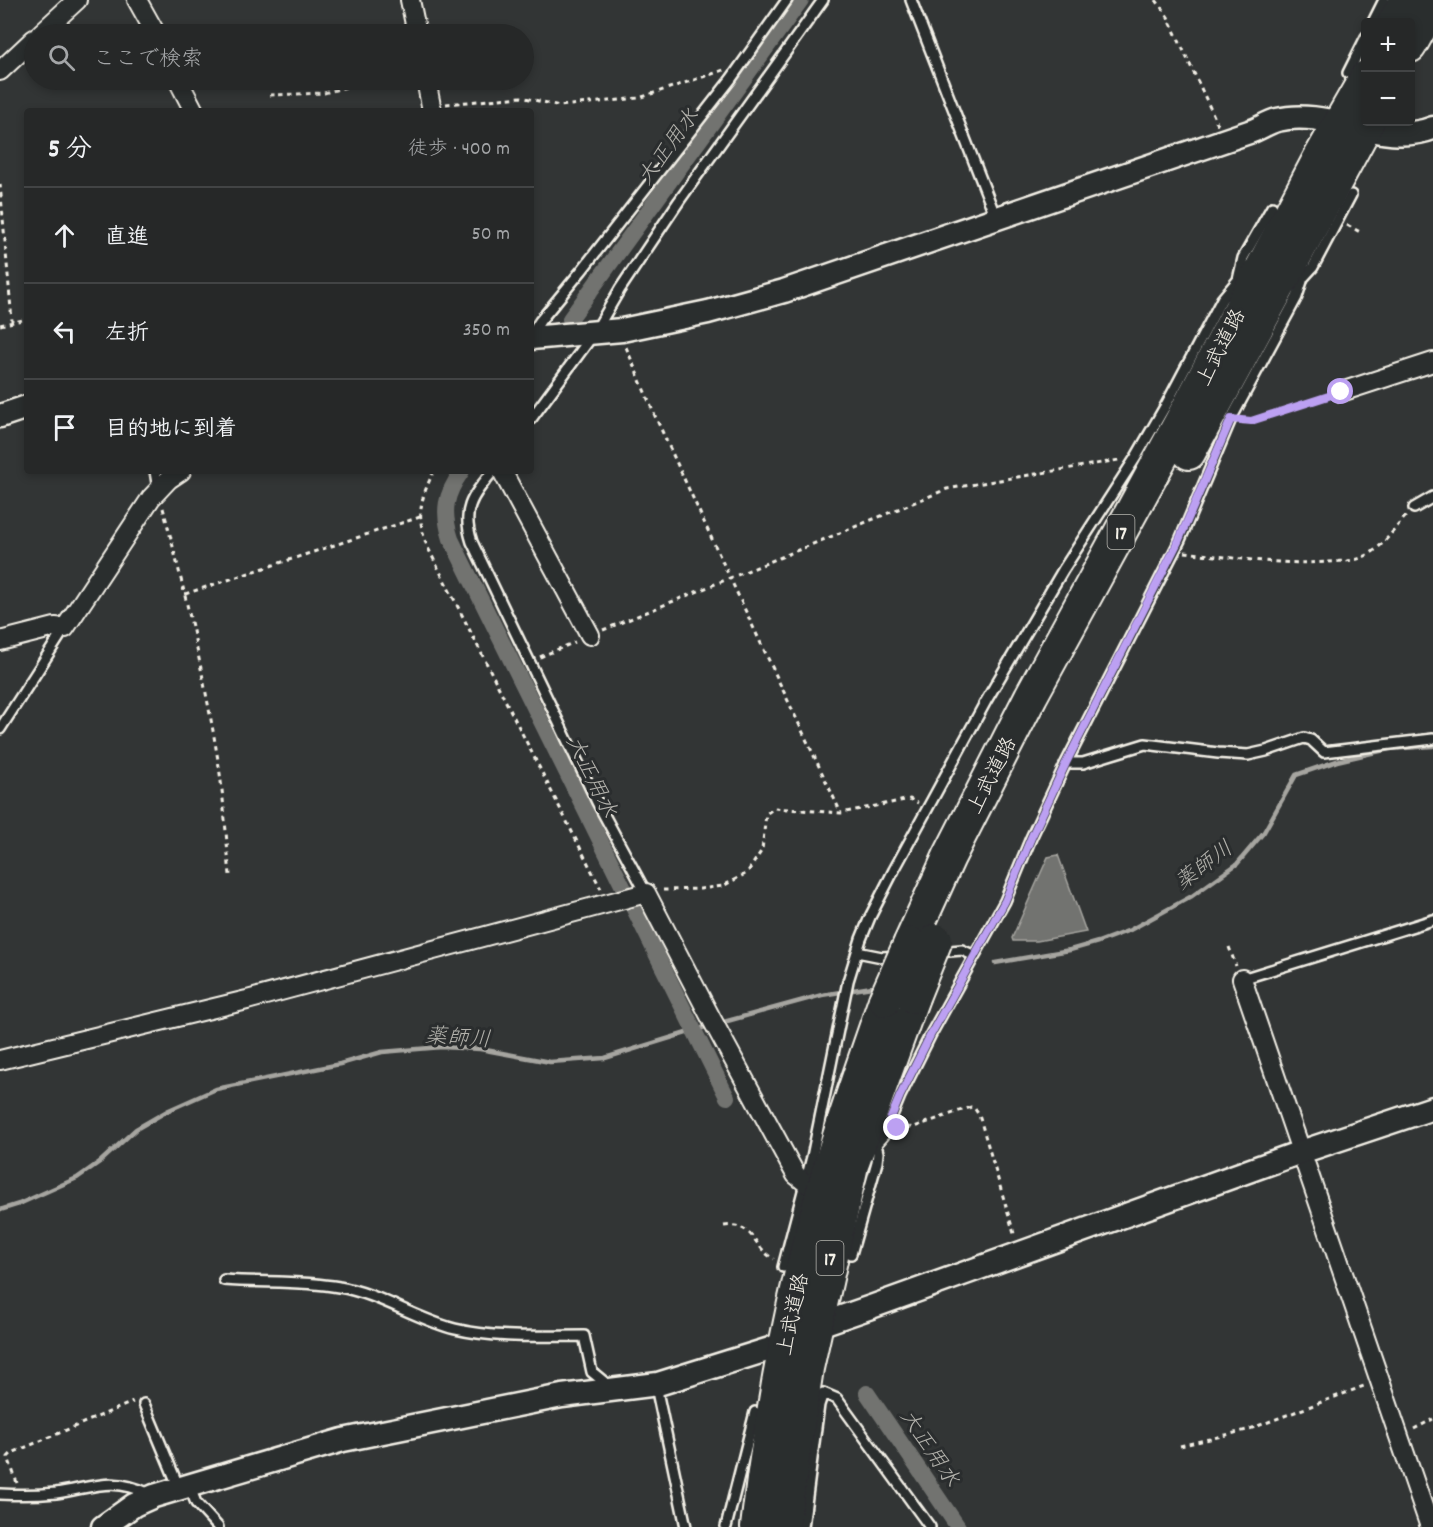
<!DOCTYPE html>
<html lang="ja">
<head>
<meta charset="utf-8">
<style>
  body { margin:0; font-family:Dekko,"Klee One",sans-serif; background:#2e3030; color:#f1f3f6 }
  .controls { position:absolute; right:18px; top:18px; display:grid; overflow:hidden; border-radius:6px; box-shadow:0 3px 9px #0003 }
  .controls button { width:54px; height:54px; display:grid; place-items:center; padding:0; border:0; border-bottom:2px solid #424445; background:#262828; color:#f1f3f6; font:30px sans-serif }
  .stop { position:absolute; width:18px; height:18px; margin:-14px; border:4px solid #bca0f2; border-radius:50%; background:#fff }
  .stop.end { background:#bca0f2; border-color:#fff; box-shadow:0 2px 6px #0008 }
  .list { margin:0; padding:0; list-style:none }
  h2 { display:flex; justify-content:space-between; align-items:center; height:78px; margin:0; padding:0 24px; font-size:26px }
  h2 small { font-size:20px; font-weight:400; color:#a4a6a8 }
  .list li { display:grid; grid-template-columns:39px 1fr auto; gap:18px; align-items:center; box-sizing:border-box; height:96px; padding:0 24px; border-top:2px solid #424445 }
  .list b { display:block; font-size:22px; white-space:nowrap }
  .list em { font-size:20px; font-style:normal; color:#a4a6a8 }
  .icon { flex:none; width:33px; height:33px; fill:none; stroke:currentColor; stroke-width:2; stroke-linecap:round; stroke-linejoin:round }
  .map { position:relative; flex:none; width:1433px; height:1527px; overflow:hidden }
  .search { position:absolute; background:#262828; box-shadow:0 3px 9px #0003; left:24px; top:24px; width:510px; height:66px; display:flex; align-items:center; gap:15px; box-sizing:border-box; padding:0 21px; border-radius:33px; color:#a4a6a8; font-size:22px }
  .panel { position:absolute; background:#262828; box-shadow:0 3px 9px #0003; left:24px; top:108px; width:510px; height:366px; border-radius:6px }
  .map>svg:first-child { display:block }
  .water { fill:#727370; stroke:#a6a5a0; stroke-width:1.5 }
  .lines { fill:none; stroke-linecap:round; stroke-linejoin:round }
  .stream { stroke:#a6a5a0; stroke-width:4.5 }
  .canal { stroke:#727370; stroke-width:16 }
  .service-casing { stroke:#f4f1e8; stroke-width:14 }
  .minor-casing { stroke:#f4f1e8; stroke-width:22 }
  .tertiary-casing { stroke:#f4f1e8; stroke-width:27 }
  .trunk-casing { stroke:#f4f1e8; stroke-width:36 }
  .path { stroke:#f4f1e8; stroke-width:3; stroke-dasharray:4.5 4.5; stroke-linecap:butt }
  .service { stroke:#2a2d2e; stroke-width:9 }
  .minor { stroke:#2a2d2e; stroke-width:18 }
  .tertiary { stroke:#2a2d2e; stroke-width:22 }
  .trunk { stroke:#2a2d2e; stroke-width:32 }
  .trunk-bridge-casing { stroke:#f4f1e8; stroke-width:36; stroke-linecap:butt }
  .trunk-bridge { stroke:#2a2d2e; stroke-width:32 }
  .route { stroke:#bca0f2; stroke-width:8 }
  .labels { text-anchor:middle; stroke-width:6; stroke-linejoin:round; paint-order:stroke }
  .shield { fill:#2a2d2e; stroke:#b7b6b0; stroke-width:1.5 }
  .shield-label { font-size:20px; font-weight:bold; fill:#f4f1e8 }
  .street-label { font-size:21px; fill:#f4f1e8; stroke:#2a2d2e }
  .water-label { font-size:22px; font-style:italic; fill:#b3b2ac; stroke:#2a2d2e }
</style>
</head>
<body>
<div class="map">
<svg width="1433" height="1527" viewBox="0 0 1433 1527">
  <rect width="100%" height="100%" fill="#323535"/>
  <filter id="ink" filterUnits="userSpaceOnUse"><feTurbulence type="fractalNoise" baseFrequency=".0167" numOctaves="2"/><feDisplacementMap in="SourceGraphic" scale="12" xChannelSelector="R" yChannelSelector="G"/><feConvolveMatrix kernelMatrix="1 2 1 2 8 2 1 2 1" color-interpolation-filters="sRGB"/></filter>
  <g filter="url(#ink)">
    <path class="water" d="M1058 855 1086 932 1037 941H1013L1012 938 1048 857Z"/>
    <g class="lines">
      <path class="stream" d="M995 963 1070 950 1098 942 1130 930 1192 896 1237 864 1264 832 1296 775 1337 761 1389 749 1433 746
        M720 1023 822 995 878 986
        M0 1210 19 1204 77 1178 101 1161 136 1129 169 1110 216 1089 340 1064 382 1052 442 1047 480 1049 550 1062 605 1058 709 1026"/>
      <path class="canal" d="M570 319 801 0
        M462 471C445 495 442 511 451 539L727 1097
        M867 1393 958 1527"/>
      <defs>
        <path id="service" d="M911 0 996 218
          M1373 22 1384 0
          M1348 73 1366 37
          M1303 278 1313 267 1351 195
          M531 335 540 321 582 270 731 79 787 0
          M531 419 595 332 620 289 679 201 823 0
          M155 471 158 489
          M493 471C472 497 461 509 472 542L597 802 646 893
          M1414 508 1433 497
          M0 729 65 628
          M1066 763H1083L1145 744 1218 753 1248 755 1266 751 1304 738 1311 740 1324 752 1433 739
          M857 952 882 957 899 956
          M937 952 962 950 975 956
          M1242 979 1433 920
          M867 1144H876L884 1135 900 1096 931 1034 1005 901 1031 838 1066 763 1180 540 1231 419 1297 297 1303 278 1295 268
          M851 1254 877 1162 878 1153 876 1144
          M783 1267 812 1157 848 981 861 939 870 917 894 870 986 701 1063 570 1136 457 1166 405 1222 299 1238 280 1243 258 1272 207
          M224 1280C262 1283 301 1280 339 1287 378 1293 416 1319 455 1329 497 1339 542 1336 584 1336L592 1372 609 1386
          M658 1384V1396L686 1527
          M144 1404 179 1488
          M189 1485 196 1503 218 1527
          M0 1494C19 1495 37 1495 56 1493 95 1487 111 1476 150 1494
          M726 1527 755 1412
          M803 1527 819 1405 823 1393 837 1399 930 1527"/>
        <path id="minor" d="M137 0 156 34
          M410 0 417 34
          M40 34 77 0
          M0 71 34 39
          M178 80 194 111
          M426 80 432 111
          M1341 392 1433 362
          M502 471 590 635
          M0 641 55 627 65 628 151 498 169 479 181 471
          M1242 979 1430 1527
          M0 1060 247 1000 646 893 711 1018 790 1164 796 1175 821 1195"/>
        <path id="tertiary" d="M531 338 622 330 708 312 784 291 1252 131C1260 128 1269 122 1277 120 1329 107 1382 148 1433 128
          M0 416 27 407
          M103 1527 134 1505 154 1496 343 1440 562 1396 658 1384 770 1349 816 1326 871 1307 1301 1152 1433 1108"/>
        <path id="trunk" d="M1394 22 1406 0
          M1410 46 1433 5
          M1189 453 1368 122
          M910 943 949 857 1031 696 1180 423 1319 159 1366 77
          M757 1527C770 1415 790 1304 821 1196 839 1130 863 1065 885 1000
          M783 1527 807 1368 852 1165 913 997"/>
      </defs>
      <use href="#service" class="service-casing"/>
      <use href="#minor" class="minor-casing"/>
      <use href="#tertiary" class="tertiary-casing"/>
      <use href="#trunk" class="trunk-casing"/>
      <path class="path" d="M1156 0 1168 17 1218 125
        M270 95 324 93 373 80
        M446 104 521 97 560 106 639 98 724 70
        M0 184 12 321
        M1347 225 1360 232
        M0 325 27 319
        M626 347 655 416 730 578 947 489 1119 460
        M1242 422 1251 421 1327 396
        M434 471C420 499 416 516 427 546L601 889
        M163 508C185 591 204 675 218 760 224 798 226 837 230 875
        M1185 552C1233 558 1279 565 1327 562 1339 561 1352 562 1363 557 1381 550 1393 530 1406 516
        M185 594 420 517
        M603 630 730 578 841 813
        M540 657 575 642
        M663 890 700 889 723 886 747 873 762 850 766 814 774 808 841 813 910 799 918 803
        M1229 947 1236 966
        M898 1128 914 1127 971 1107 975 1109 979 1115 1015 1237
        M724 1226C755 1222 752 1247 774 1259
        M1414 1429 1433 1419
        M1180 1446 1247 1430 1364 1386
        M17 1483 8 1457 12 1453 133 1402"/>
      <use href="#service" class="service"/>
      <use href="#minor" class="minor"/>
      <use href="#tertiary" class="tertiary"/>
      <use href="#trunk" class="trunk"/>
      <defs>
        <path id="trunk-bridge" d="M913 997 936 940
          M885 1000 910 943"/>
      </defs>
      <use href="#trunk-bridge" class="trunk-bridge-casing"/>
      <use href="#trunk-bridge" class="trunk-bridge"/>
    </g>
  </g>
  <g class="lines" filter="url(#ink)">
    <path class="route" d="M897 1128 888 1125 900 1096 931 1034 1005 901 1031 838 1066 763 1179 540 1231 419 1251 421 1341 392"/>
  </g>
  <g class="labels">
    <g class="shield">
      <rect x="1107.5" y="515" width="27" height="34" rx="4.5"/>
      <rect x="816.5" y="1241" width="27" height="34" rx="4.5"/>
    </g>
    <g class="shield-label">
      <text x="1121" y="539">17</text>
      <text x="830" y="1265">17</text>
    </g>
    <g class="street-label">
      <text transform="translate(1220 347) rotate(-63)" y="7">上武道路</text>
      <text transform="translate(991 775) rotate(-63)" y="7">上武道路</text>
      <text transform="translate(792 1314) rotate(-78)" y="7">上武道路</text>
    </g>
    <g class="water-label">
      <text transform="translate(667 146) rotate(-54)" y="8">大正用水</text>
      <text transform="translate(593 776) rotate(64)" y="8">大正用水</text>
      <text transform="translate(1203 864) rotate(-37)" y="8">薬師川</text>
      <text transform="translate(458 1036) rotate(4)" y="8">薬師川</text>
      <text transform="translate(931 1447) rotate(56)" y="8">大正用水</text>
    </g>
  </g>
</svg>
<div class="controls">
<button>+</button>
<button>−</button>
</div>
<div class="stop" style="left:1341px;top:392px"></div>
<div class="stop end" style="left:897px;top:1128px"></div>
<div class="search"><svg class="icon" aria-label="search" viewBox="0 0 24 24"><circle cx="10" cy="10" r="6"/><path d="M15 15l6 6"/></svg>ここで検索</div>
<section class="panel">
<h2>5 分<small>徒歩 · 400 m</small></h2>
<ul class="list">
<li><svg class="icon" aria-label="ahead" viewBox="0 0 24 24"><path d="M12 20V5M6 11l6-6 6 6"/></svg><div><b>直進</b></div><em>50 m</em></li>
<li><svg class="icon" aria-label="left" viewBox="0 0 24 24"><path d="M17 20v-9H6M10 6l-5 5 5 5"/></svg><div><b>左折</b></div><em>350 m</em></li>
<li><svg class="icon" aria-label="arrive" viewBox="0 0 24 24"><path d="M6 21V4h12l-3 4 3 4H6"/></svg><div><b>目的地に到着</b></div></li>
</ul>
</section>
</div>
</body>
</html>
